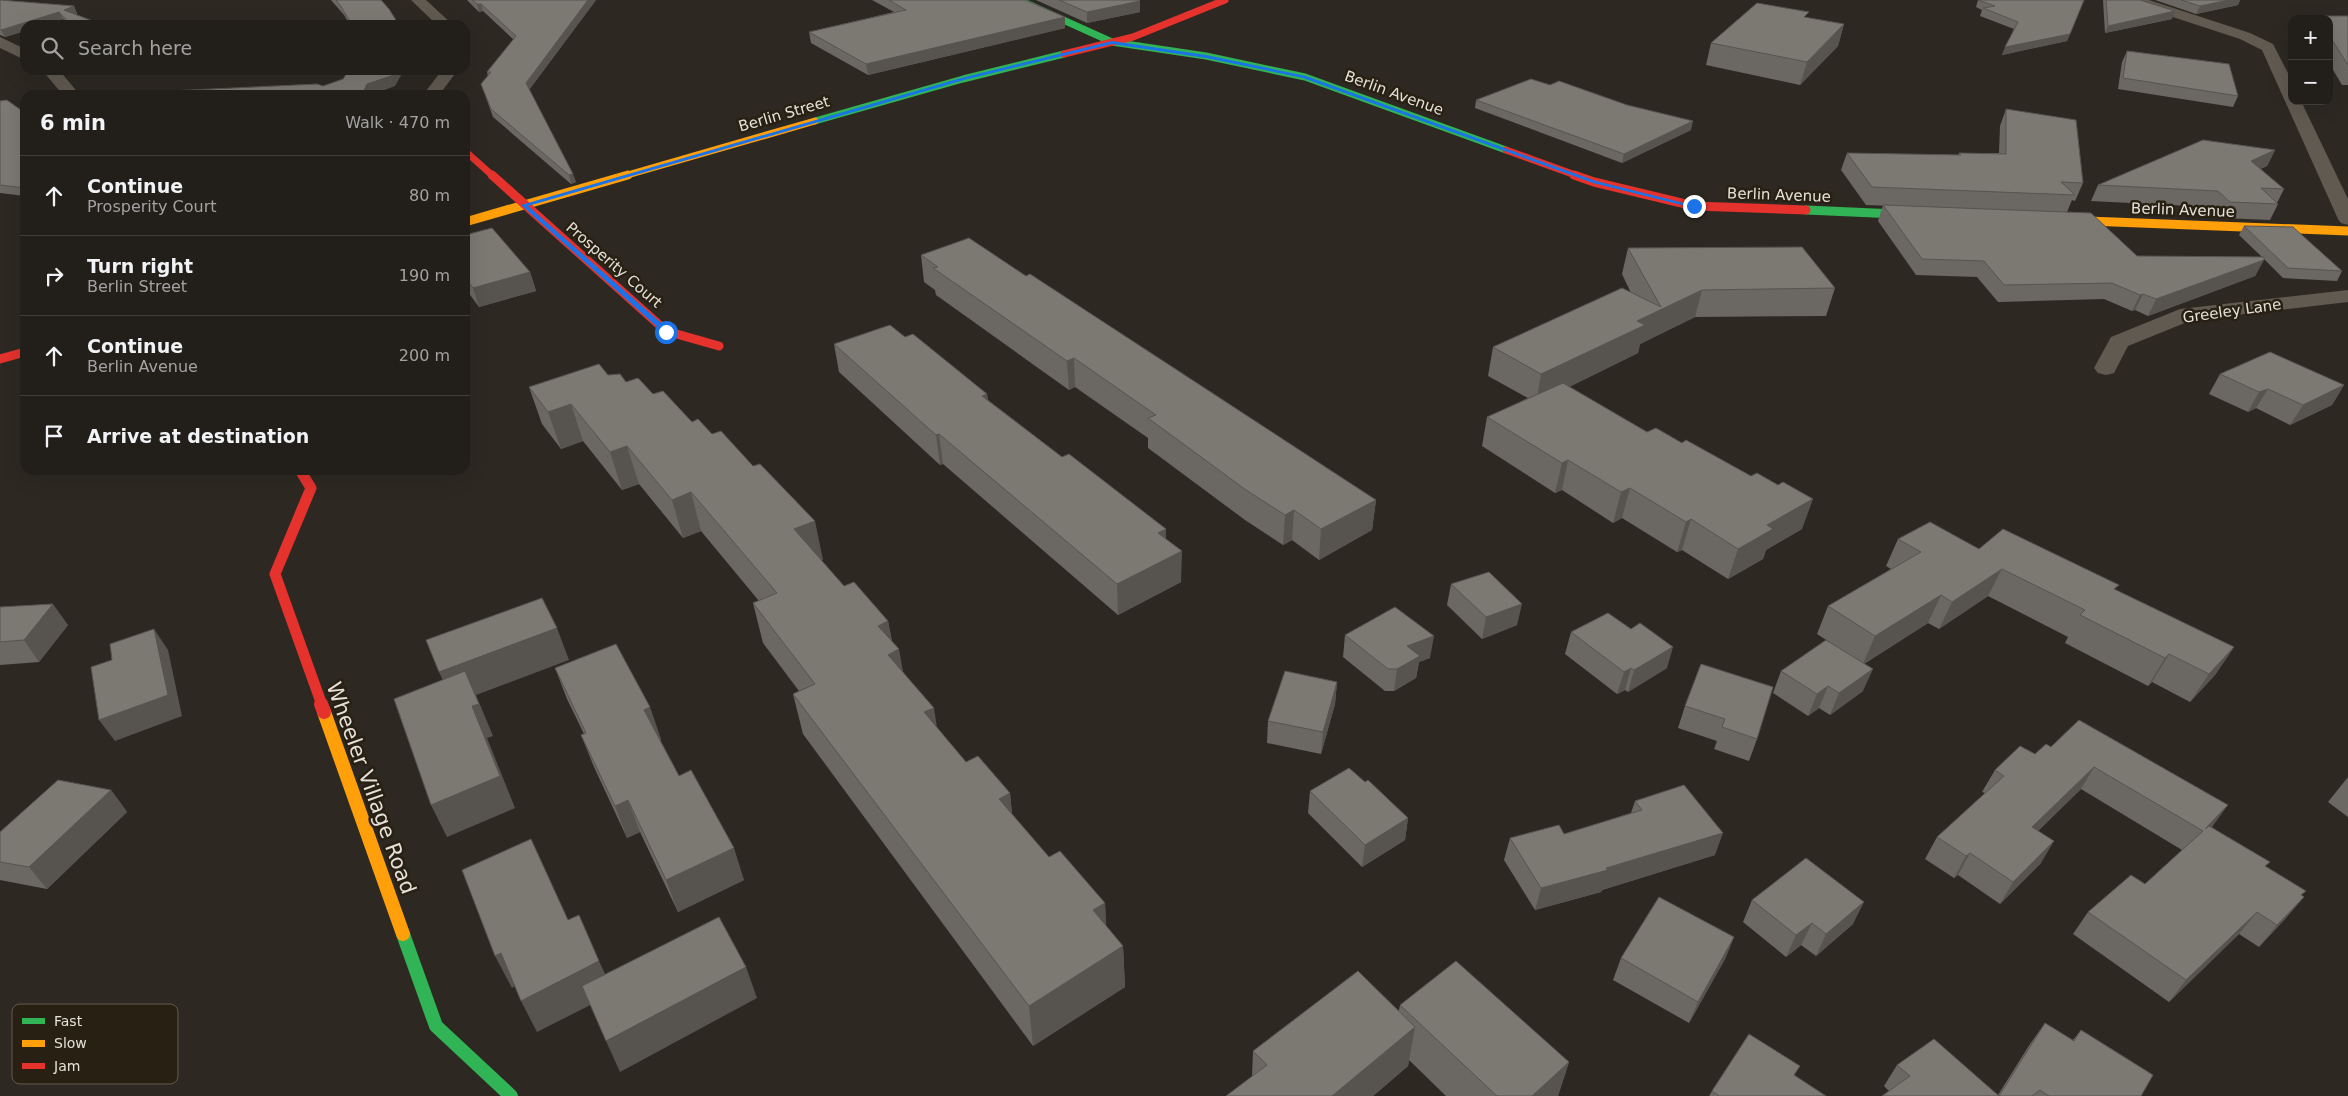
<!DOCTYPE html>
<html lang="en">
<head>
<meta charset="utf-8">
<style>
  body { margin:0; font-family:"DejaVu Sans",sans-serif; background:#2a2723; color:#f1f3f6 }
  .controls { position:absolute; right:15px; top:15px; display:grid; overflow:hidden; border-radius:10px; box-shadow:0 5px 20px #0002 }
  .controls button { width:45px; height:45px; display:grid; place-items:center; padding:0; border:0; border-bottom:1px solid #3f3d39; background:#221f1a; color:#f1f3f6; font:25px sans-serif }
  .stop { position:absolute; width:15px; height:15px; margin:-11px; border:4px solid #1a73e8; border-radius:50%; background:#fff }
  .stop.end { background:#1a73e8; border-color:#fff; box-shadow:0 1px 5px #0008 }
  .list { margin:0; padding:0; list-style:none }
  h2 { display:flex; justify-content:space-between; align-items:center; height:65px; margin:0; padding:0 20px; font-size:21px }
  h2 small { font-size:16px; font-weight:400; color:#a2a2a2 }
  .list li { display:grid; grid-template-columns:32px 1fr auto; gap:15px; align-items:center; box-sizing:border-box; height:80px; padding:0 20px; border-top:1px solid #3f3d39 }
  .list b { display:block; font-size:19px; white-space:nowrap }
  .list p { margin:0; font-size:16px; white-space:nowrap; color:#a2a2a2 }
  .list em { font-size:16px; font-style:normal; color:#a2a2a2 }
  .icon { flex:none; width:28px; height:28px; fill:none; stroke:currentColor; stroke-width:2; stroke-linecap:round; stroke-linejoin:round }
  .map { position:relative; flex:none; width:2348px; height:1096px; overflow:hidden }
  .search { position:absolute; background:#221f1a; box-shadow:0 5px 20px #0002; left:20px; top:20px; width:450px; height:55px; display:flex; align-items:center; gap:12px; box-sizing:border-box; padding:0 18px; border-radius:15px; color:#a2a2a2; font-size:19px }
  .panel { position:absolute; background:#221f1a; box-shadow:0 5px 20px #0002; left:20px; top:90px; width:450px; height:385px; border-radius:15px }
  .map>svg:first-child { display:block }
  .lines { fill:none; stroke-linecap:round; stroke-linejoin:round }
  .street { fill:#605a51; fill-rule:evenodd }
  .fast-far2 { stroke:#30b455; stroke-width:7 }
  .fast-far1 { stroke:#30b455; stroke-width:9 }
  .fast { stroke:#30b455; stroke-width:14 }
  .slow-far2 { stroke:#ff9f0a; stroke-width:7 }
  .slow-far1 { stroke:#ff9f0a; stroke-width:9 }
  .slow { stroke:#ff9f0a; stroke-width:14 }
  .jam-far3 { stroke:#e5322d; stroke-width:7 }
  .jam-far2 { stroke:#e5322d; stroke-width:9 }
  .jam-far1 { stroke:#e5322d; stroke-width:11 }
  .jam { stroke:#e5322d; stroke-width:14 }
  .wall { fill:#6b6762 }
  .shaded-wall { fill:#575450 }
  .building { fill:#7c7872; stroke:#575450 }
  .route { fill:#1a73e8 }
  .labels { text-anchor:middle; stroke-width:5; stroke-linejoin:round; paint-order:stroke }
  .far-street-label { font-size:15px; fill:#e6e1d8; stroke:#282013 }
  .near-street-label { font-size:21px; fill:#e6e1d8; stroke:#282013 }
  .key { fill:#282013; stroke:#615a4e; stroke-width:1 }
  .key-label { font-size:14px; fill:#e6e1d8 }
</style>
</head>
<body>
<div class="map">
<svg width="2348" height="1096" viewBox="0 0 2348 1096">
  <rect width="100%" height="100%" fill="#2d2922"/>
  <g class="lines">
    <path class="street" d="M411 0H426L453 25H437Z
      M2128 0H2149L2250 33 2273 44 2292 81V101H2301L2348 199V225L2341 223 2338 219 2262 50 2240 39 2130 3Z
      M0 37 25 49V60L0 48Z
      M42 70H59L80 95H63Z
      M442 70H458L439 95H423Z
      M2348 290V302L2192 320 2128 346 2114 373 2106 375 2098 373 2094 368 2111 337 2180 309Z"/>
    <path class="fast-far2" d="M1019 0 1112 42 1206 56 1305 77 1506 150
      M815 121 963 79 1064 54"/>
    <path class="fast-far1" d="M1806 210 1919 215"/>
    <path class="fast" d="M403 934 436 1026 511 1096"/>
    <path class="slow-far2" d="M624 176 815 121"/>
    <path class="slow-far1" d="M2062 220 2348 231
      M465 222 628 175"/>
    <path class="slow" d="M324 712 403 934"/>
    <path class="jam-far3" d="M1064 54 1133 37 1225 0
      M1506 150 1578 176
      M465 151 493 176"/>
    <path class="jam-far2" d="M492 175 666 331 719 346
      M1574 175 1594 182 1694 206 1806 210
      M0 359 25 352"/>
    <path class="jam-far1" d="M300 470 311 488 275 574 322 705"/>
    <path class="jam" d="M321 704 324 712"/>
  </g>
  <path class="wall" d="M0 0 74 6 77 14 76 15 103 25H68L63 19 45 25H25V31L5 37 0 35Z
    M331 0H381L399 25H350L344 15Z
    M467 0H596L529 90 576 182 571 184 493 117 481 84 488 76 487 72 514 40 483 11 479 12Z
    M872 0H1025L1065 28 868 75 811 43 809 32 894 12Z
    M1036 0H1139L1140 12 1087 23Z
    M1978 0H2084L2067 41 2002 55 2014 29 1980 16 1982 10 1976 7Z
    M2103 0H2140L2172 19 2105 33Z
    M2155 0H2240L2238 5 2196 14Z
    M2317 16H2348V85H2342L2329 63V19H2316Z
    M1844 24 1838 46 1800 85 1706 65 1711 43Z
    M2127 51 2238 96 2233 107 2118 89 2122 62Z
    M1476 100 1691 130 1622 163 1475 108Z
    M0 101 25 113V196L0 193Z
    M2006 109 2083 183 2075 201 2072 200 2067 212 2137 256 2262 257 2239 235 2244 226 2342 271 2337 281 2283 278 2264 259 2255 276 2148 316 2135 310 2132 311 2104 299 1998 302 1977 277 1916 275 1878 221 1883 205 2033 211 1866 205 1841 170 1847 153 1958 155 1959 153H1999L2000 126Z
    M2275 150 2267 166 2260 169 2284 189 2277 203 2278 204 2270 220 2222 218 2210 207 2091 201 2098 185Z
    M465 235 530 272 536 291 479 307 465 288Z
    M1628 248 1835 288 1826 316 1695 317 1640 344 1638 353 1569 387 1802 529 1766 550 1763 559 1728 579 1682 550 1677 552 1622 518 1613 523 1562 490 1555 493 1482 446 1487 417 1528 398 1488 376 1493 347 1631 293 1622 274Z
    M921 255 1026 276 1376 500 1372 530 1319 560 1292 540 1283 545 1245 520 1148 448V438L1075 387 1069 390 936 295 935 290 924 282Z
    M905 337 987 394 988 400 1062 457 1166 529V539L1181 582 1118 615 943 464 940 465 839 372 834 344Z
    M2220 374 2344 385 2332 405 2290 425 2256 408 2248 412 2209 394Z
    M608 375 653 394 823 560H821L844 586 888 621 892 641 903 672 937 728 966 762 1010 793 1012 814 1049 857 1105 903 1106 926 1123 946 1125 987 1033 1046 803 734 793 694 799 691 763 643 753 603 759 601 701 531 683 538 639 484 622 490 583 441 561 449 542 424 529 387Z
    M1898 539 1979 549 2116 590 2234 647 2215 675 2190 702 2152 682 2148 686 2065 643 2068 637 1988 596 1939 629 1928 623 1864 664 1863 691 1830 715 1819 708 1808 716 1773 693 1781 671 1834 645 1817 634 1828 606 1891 569 1886 566Z
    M1451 584 1517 625 1482 639 1447 605Z
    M0 607 68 625 39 662 0 665Z
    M1631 629 1667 668 1628 692 1625 690 1617 694 1565 654 1571 632Z
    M1345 635 1430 658 1419 662 1416 678 1394 691H1385L1343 657Z
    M1701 664 1757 739 1749 761 1714 749 1717 741 1678 728 1685 706Z
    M555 668 661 739 660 740 679 776 744 880 678 912 640 832 627 838 594 767 581 735 584 734 567 699Z
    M1337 682 1335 704 1321 754 1267 743 1268 721Z
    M2079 720 2212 827 2266 867 2304 897 2285 919 2259 947 2239 934 2169 1002 2073 934 2088 912 2145 884 2182 850 2081 789 2038 831 2041 863 2000 904 1958 875 1954 878 1925 859 1937 837 1985 793 1982 792 1995 770 2035 754 2051 747Z
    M2348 777V817L2328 802Z
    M1365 782 1408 818 1405 840 1362 867 1308 813 1310 791Z
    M111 790 127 812 47 889 0 880V832Z
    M1635 801 1715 855 1602 890 1601 892 1535 910 1504 860 1510 838 1564 834 1631 813Z
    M1752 900 1853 924 1816 956 1801 945 1786 957 1743 922Z
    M1734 937 1725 959 1689 1023 1613 980 1621 958Z
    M1400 1005 1569 1062 1558 1096H1446L1409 1060 1408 1066 1373 1096H1226L1252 1077 1253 1051 1399 1010Z
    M2045 1023 2073 1040 2081 1030 2141 1096H1882L1889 1091 1884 1086 1897 1065 1998 1095 2030 1044Z
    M1795 1076 1826 1096H1709L1712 1091Z"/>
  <path class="shaded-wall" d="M588 0H596L528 91 526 83Z
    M2229 0H2240L2238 5 2196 14 2200 6Z
    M1140 1V12L1087 23V12Z
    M477 4H481L483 11 479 12Z
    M74 6 77 14 68 18 64 10Z
    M2175 11 2172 19 2105 33 2108 26Z
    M59 12 63 19 45 25H25V31L5 37 1 30Z
    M1065 17V28L868 75 866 64Z
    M1844 24 1838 46 1800 85 1807 62Z
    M2070 34 2067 41 2002 55 2005 47Z
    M394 70H404L395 86 371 95H362L367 84Z
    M1693 121 1691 130 1622 163 1624 154Z
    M2275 150 2267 166 2243 177 2251 161Z
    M573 174 576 182 571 184 569 175Z
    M2264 260 2255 276 2148 316 2156 299Z
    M530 272 536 291 479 307 473 288Z
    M1702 290 1695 317 1640 344 1638 353 1536 403 1541 374 1637 321Z
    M2143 294 2135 310 2132 311 2140 295Z
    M1074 358 1075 387 1069 390 1067 361Z
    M2344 385 2332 405 2290 425 2303 405Z
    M2268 389 2256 408 2248 412 2259 392Z
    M987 394 990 423 982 396Z
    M571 404 583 441 561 449 548 412Z
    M939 434 943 464 940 465 936 435Z
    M627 446 639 484 622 490 610 452Z
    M1568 460 1562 490 1555 493 1562 463Z
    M1630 488 1622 518 1613 523 1621 492Z
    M691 492 701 531 683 538 672 500Z
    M1813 499 1802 529 1766 550 1763 559 1728 579 1738 549 1767 525Z
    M1376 500 1372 530 1319 560 1321 529Z
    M1294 510 1292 540 1283 545 1285 515Z
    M1691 519 1682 550 1677 552 1686 522Z
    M815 521 823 560 803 568 794 529Z
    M1166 529V559L1182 551 1181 582 1118 615 1117 584 1158 533Z
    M2002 569 1988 596 1939 629 1952 602Z
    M1941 595 1928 623 1863 664 1875 636Z
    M53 604 68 625 39 662 24 640Z
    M1522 604 1517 625 1482 639 1486 617Z
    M888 621 894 652 899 649 906 689 896 695 878 626Z
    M557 628 569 660 476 695 493 736 487 738 515 808 447 837 431 805 472 706 454 704 439 672Z
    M154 629 168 650 182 716 115 741 99 720Z
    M1434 636 1430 658 1419 662 1416 678 1394 691 1397 669 1407 646Z
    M1673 647 1667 668 1628 692 1634 670Z
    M2234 647 2215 675 2190 702 2209 674Z
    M2169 654 2152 682 2148 686 2165 658Z
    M1631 668 1625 690 1617 694 1624 672Z
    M1873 669 1863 691 1830 715 1839 693Z
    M1337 682 1335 704 1321 754 1323 732Z
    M1828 686 1819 708 1808 716 1817 694Z
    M650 707 661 739 655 742 644 710Z
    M934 708 940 748 924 712Z
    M2094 767 2081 789 2019 849 2032 827Z
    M111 790 127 812 47 889 29 867Z
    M1010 793 1014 834 999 799Z
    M628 800 640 832 627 838 615 806Z
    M2228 805 2212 827 2190 851 2205 829Z
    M1408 818 1405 840 1362 867 1365 845Z
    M1723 833 1715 855 1602 890 1601 892 1535 910 1541 888Z
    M2054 841 2041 863 2000 904 2013 882Z
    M734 848 744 880 678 912 666 880Z
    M1970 853 1958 875 1954 878 1966 856Z
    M2304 897 2285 919 2259 947 2277 925Z
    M1864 902 1853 924 1816 956 1826 934Z
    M1105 903 1107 943 1093 910Z
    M2257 912 2239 934 2169 1002 2186 980Z
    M1812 923 1801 945 1786 957 1796 935Z
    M1734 937 1725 959 1689 1023 1698 1002Z
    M1123 946 1125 987 1033 1046 1029 1006Z
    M501 953 518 984 512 988 495 956Z
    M599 961 614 993 537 1032 521 1001Z
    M746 967 757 998 620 1072 606 1041Z
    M1415 1027 1408 1066 1373 1096H1332Z
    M1569 1062 1558 1096H1532Z"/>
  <path class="building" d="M0 0 74 6 64 10 103 25H71L59 12 1 30 0 29Z
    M336 0H381L389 9 399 25H352L340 5Z
    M472 0H588L526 83 573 174 569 175 491 109 481 84 491 72H487L516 36 481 4H477Z
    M889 0H1025L1065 17 866 64 809 32 906 10Z
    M1059 0H1139L1140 1 1087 12Z
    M1978 0H2084L2070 34 2005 47 2018 22 1983 8 1995 6Z
    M2106 0H2140L2175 11 2108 26Z
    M2181 0H2229L2200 6Z
    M1757 3 1809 12 1804 17 1844 24 1807 62 1711 43Z
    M2317 16H2348V65L2329 35V19H2319Z
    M2127 51 2229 64 2238 96 2123 78Z
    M349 70H394L391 76 367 84 362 95H168L169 91 317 84 323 86 343 79Z
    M1531 79 1550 85 1559 81 1627 105 1693 121 1624 154 1476 100Z
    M7 100 25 113V188L0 185V101Z
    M2006 109 2076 120 2083 183 2061 182 2075 195 1872 187 1847 153 1961 155 1959 153 2006 154Z
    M2203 140 2275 150 2251 161 2284 189 2261 188 2278 204 2230 202 2218 191 2098 185Z
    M1883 205 2091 213 2137 256 2264 257V260L2156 299 2143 294 2140 295 2112 283 2004 285 1984 261 1922 259Z
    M2244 226 2293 227 2342 271 2288 268Z
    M492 228 530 272 473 288 465 278V235Z
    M969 238 1026 276 1030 274 1376 500 1321 529 1294 510 1285 515 1246 490 1148 418 1156 415 1074 358 1067 361 933 268 938 267 921 255Z
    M1802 247 1835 288 1702 290 1637 321 1645 325 1541 374 1493 347 1622 288 1661 307 1628 248Z
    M890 325 905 337 913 334 987 394 982 396 1062 457 1069 454 1166 529 1158 533 1182 551 1117 584 939 434 936 435 834 344Z
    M2270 352 2344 385 2303 405 2268 389 2259 392 2220 374Z
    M599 364 608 375 620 374 626 382 638 378 653 394 663 391 692 422 698 419 712 434 721 431 753 466 760 464 815 521 794 529 844 586 854 582 888 621 878 626 899 649 888 655 934 708 924 712 966 762 978 756 1010 793 999 799 1049 857 1060 851 1105 903 1093 910 1123 946 1029 1006 793 694 815 684 753 603 777 593 691 492 672 500 627 446 610 452 571 404 548 412 529 387Z
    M1563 383 1647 432 1656 428 1682 443 1686 440 1751 476 1757 473 1778 485 1783 482 1813 499 1767 525 1773 529 1738 549 1691 519 1686 522 1630 488 1621 492 1568 460 1562 463 1487 417Z
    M1930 522 1979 549 2003 529 2119 585 2114 589 2234 647 2209 674 2169 654 2165 658 2080 615 2085 610 2002 569 1952 602 1941 595 1875 636 1828 606 1921 552 1898 539Z
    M1489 572 1522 604 1486 617 1451 584Z
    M542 598 557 628 439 672 426 640Z
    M53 604 24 640 0 642V607Z
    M1395 607 1434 636 1407 646 1420 656 1397 669H1388L1345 635Z
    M1608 613 1631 629 1640 623 1673 647 1634 670 1631 668 1624 672 1571 632Z
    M154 629 168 695 99 720 91 667 112 660 110 644Z
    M1826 640 1873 669 1839 693 1828 686 1817 694 1781 671Z
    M616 644 650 707 644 710 679 776 691 770 734 848 666 880 628 800 615 806 581 735 586 733 555 668Z
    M1701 664 1773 687 1757 739 1722 727 1725 719 1685 706Z
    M465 671 479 704 472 706 500 776 431 805 394 699Z
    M1285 671 1337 682 1323 732 1268 721Z
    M2079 720 2228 805 2205 829 2209 826 2270 862 2265 866 2306 891 2301 895 2304 897 2277 925 2257 912 2186 980 2088 912 2131 875 2145 884 2203 831 2094 767 2032 827 2054 841 2013 882 1970 853 1966 856 1937 837 2004 776 1995 770 2020 746 2035 754 2046 744 2051 747Z
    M1349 768 1365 782 1368 780 1408 818 1365 845 1310 791Z
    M58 780 111 790 29 867 0 862V832Z
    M1684 785 1723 833 1606 868 1608 870 1541 888 1510 838 1559 825 1564 834 1642 810 1635 801Z
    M531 839 568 920 579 915 599 961 521 1001 501 953 495 956 462 870Z
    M1806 858 1864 902 1826 934 1812 923 1796 935 1752 900Z
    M1659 897 1734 937 1698 1002 1621 958Z
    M719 917 746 967 606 1041 582 986Z
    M1456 961 1569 1062 1532 1096H1497L1400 1005Z
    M1358 971 1415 1027 1332 1096H1226L1267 1065 1253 1051Z
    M2045 1023 2074 1041 2081 1030 2153 1075 2141 1096H2049L2040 1090 2032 1096H1999Z
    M1749 1034 1800 1066 1794 1075 1826 1096H1719L1712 1091Z
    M1934 1039 1999 1096H1882L1910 1076 1897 1065Z"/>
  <path class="route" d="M1112 41 1206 55 1306 76 1596 181 1696 206 1694 208 1593 183 1303 78 1206 58 1112 44 964 80 528 206 669 330V333H664L521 205 961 78Z"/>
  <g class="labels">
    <g class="far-street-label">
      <text transform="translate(1394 93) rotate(20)" y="5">Berlin Avenue</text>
      <text transform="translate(784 114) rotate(-16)" y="5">Berlin Street</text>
      <text transform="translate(1779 195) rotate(2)" y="5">Berlin Avenue</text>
      <text transform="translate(2183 210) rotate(2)" y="5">Berlin Avenue</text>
      <text transform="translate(614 265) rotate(41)" y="5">Prosperity Court</text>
      <text transform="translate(2232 311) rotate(-8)" y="5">Greeley Lane</text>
    </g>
    <g class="near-street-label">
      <text transform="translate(371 788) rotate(70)" y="7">Wheeler Village Road</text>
    </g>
  </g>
  <rect x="12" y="1004" width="166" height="80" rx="8" class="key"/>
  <rect x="22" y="1018" width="23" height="6" fill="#30b455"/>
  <rect x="22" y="1040" width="23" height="7" fill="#ff9f0a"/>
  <rect x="22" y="1063" width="23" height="6" fill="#e5322d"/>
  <g class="key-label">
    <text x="54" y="1026">Fast</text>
    <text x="54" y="1048">Slow</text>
    <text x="54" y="1071">Jam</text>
  </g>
</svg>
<div class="controls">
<button>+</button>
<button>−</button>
</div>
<div class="stop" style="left:666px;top:332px"></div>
<div class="stop end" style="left:1694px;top:206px"></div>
<div class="search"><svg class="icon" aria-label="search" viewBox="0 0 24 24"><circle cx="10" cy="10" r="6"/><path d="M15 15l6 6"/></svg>Search here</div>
<section class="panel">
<h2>6 min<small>Walk · 470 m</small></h2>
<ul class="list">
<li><svg class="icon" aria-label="ahead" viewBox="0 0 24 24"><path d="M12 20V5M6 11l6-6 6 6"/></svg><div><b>Continue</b><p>Prosperity Court</p></div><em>80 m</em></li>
<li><svg class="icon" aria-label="right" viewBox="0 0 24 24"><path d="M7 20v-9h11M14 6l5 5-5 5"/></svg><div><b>Turn right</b><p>Berlin Street</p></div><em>190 m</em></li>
<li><svg class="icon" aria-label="ahead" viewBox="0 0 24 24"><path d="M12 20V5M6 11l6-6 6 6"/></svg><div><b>Continue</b><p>Berlin Avenue</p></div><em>200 m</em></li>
<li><svg class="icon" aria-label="arrive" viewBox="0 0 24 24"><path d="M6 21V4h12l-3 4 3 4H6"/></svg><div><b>Arrive at destination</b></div></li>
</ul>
</section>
</div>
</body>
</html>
